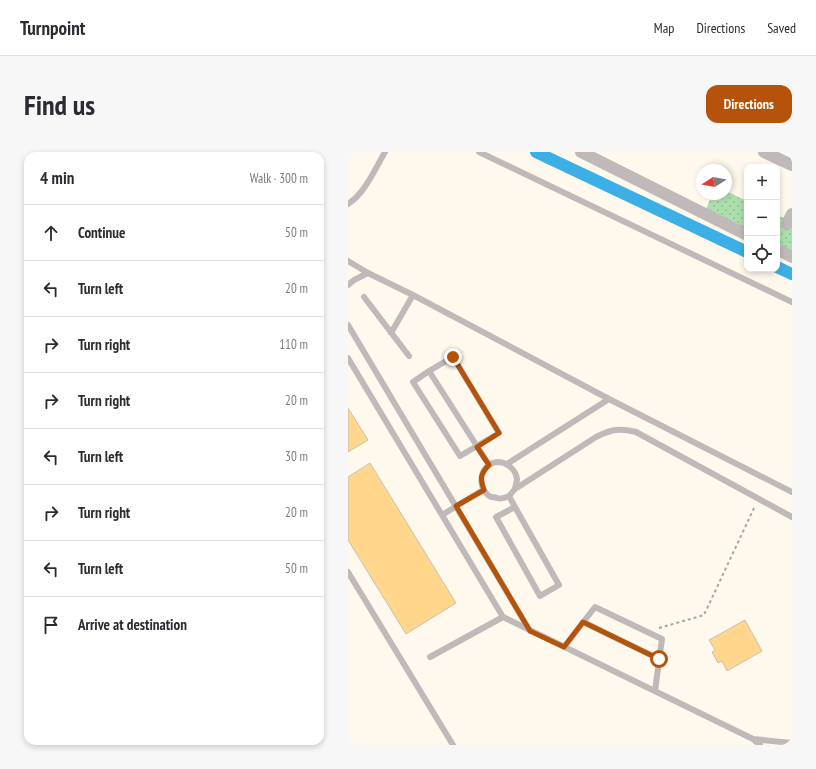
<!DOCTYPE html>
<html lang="en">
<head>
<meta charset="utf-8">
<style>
  body { margin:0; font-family:"PT Sans Narrow",sans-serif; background:#f7f7f7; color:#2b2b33 }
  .controls { position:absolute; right:12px; top:12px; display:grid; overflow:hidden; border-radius:8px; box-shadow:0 2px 6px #0003 }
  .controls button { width:36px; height:36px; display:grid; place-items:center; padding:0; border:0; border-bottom:1px solid #e1e1e2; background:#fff; color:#2b2b33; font:20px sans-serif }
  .compass { position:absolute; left:348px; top:12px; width:36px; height:36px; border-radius:50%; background:#fff; box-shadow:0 2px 6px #0003; rotate:259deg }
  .stop { position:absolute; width:12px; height:12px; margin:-9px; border:3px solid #b45309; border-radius:50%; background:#fff }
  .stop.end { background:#b45309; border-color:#fff; box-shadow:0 1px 4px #0008 }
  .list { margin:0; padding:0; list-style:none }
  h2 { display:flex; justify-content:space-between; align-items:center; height:52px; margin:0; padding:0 16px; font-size:17px }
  h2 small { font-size:13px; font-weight:400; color:#7c7c81 }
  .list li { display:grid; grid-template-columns:26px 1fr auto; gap:12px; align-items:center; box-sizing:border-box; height:56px; padding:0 16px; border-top:1px solid #e1e1e2 }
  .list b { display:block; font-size:15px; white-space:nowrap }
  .list em { font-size:13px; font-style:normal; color:#7c7c81 }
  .icon { flex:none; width:22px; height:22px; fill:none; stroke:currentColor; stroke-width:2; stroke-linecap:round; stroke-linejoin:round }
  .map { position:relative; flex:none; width:444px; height:593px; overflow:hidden; border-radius:12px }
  header { display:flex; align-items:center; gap:24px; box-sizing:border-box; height:56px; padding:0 20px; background:#fff; border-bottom:1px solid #e1e1e2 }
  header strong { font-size:19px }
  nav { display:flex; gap:22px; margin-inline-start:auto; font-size:14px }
  .intro { display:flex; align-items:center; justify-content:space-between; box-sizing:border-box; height:96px; padding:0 24px }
  h1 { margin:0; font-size:28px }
  .button { padding:10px 18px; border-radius:12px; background:#b45309; color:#fff; font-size:14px; font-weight:700 }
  main { display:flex; gap:24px; padding:0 24px }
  aside { flex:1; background:#fff; border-radius:12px; box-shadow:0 2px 6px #0003 }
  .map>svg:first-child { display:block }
  .park { fill:url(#park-dots) }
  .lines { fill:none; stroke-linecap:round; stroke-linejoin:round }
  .canal { stroke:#3cb0e6; stroke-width:12 }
  .building { fill:#ffd68c; stroke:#c7c1b6 }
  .path { stroke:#aba69d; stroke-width:2; stroke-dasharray:3 3; stroke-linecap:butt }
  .lane { stroke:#bfb9ba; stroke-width:6 }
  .street { stroke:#bfb9ba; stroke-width:12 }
  .route { stroke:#b45309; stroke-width:5 }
</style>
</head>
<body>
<header>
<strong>Turnpoint</strong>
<nav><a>Map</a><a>Directions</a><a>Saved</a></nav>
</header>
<div class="intro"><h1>Find us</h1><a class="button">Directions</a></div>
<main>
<aside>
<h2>4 min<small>Walk · 300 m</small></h2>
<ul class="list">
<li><svg class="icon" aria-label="ahead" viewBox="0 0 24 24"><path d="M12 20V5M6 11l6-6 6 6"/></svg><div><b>Continue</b></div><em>50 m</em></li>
<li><svg class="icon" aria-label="left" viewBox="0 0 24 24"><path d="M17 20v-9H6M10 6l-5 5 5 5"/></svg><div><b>Turn left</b></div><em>20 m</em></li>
<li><svg class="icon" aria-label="right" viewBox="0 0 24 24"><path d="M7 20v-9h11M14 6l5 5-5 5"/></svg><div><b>Turn right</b></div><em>110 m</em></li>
<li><svg class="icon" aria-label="right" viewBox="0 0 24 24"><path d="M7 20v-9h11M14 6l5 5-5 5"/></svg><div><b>Turn right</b></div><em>20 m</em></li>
<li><svg class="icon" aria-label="left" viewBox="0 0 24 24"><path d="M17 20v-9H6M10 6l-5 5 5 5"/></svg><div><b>Turn left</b></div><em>30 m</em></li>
<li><svg class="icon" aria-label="right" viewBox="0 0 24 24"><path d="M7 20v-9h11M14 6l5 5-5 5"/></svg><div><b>Turn right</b></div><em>20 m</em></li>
<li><svg class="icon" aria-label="left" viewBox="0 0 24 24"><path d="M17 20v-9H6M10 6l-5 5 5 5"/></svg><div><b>Turn left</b></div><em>50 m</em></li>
<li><svg class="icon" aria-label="arrive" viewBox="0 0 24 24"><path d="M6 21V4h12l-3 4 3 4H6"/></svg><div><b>Arrive at destination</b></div></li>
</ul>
</aside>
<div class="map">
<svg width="444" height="593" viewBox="0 0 444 593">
  <defs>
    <pattern id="park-dots" width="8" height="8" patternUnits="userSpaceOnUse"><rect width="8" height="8" fill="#addfae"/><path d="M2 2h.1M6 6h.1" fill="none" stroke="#95bf95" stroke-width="1.8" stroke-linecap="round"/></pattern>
  </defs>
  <rect width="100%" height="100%" fill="#fff8ed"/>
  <path class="park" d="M378 39 399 49V79L357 60 364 42H378Z
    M429 63 444 70V100L429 93Z"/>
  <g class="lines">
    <path class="canal" d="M188 0 399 100
      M429 115 444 122"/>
  </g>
  <path class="building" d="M0 256 20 288 0 300Z
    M22 311 108 451 58 482 0 388V325Z
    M397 468 414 499 379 519 374 509 370 511 364 500 367 498 361 488Z"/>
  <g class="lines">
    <path class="path" d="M311 476 356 463 407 354"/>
    <path class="lane" d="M131 0 444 150
      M0 52C17 41 27 17 37 0
      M0 109 20 121 65 143 261 247 444 340
      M0 133 6 128 20 121
      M16 145 61 204
      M0 173 182 479
      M43 181 65 143
      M0 206 155 465 405 587 412 593
      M81 219 105 205 151 281 112 304 65 230 81 219 141 313
      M159 312 261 247
      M167 337C167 334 169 330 169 327 168 318 159 310 150 310 132 311 127 336 143 345 144 345 147 345 149 346 152 347 157 346 161 344 163 342 165 339 167 337L248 285C264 277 271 276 288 280L444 365
      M161 344 167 355 211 433 192 444 148 365 167 355
      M94 363 135 338
      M0 420 105 593
      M235 470 311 507
      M216 495 247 455 314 487 307 539
      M82 505 155 465
      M405 587 444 591"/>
    <path class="street" d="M233 0 399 83
      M416 0 444 13
      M439 72 444 62
      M429 97 444 105"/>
  </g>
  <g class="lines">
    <path class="route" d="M105 205 151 281 129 295 141 313C132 322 132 326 136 338L108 354 182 479 216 495 235 470 311 507"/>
  </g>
</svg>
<div class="controls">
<button>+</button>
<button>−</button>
<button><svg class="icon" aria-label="locate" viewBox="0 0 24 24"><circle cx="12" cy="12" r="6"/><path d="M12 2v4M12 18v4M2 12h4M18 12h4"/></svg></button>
</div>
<svg class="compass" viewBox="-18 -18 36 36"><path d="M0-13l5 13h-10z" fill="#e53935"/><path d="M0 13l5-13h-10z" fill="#7c7c81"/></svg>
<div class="stop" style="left:311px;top:507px"></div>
<div class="stop end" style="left:105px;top:205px"></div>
</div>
</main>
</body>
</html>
